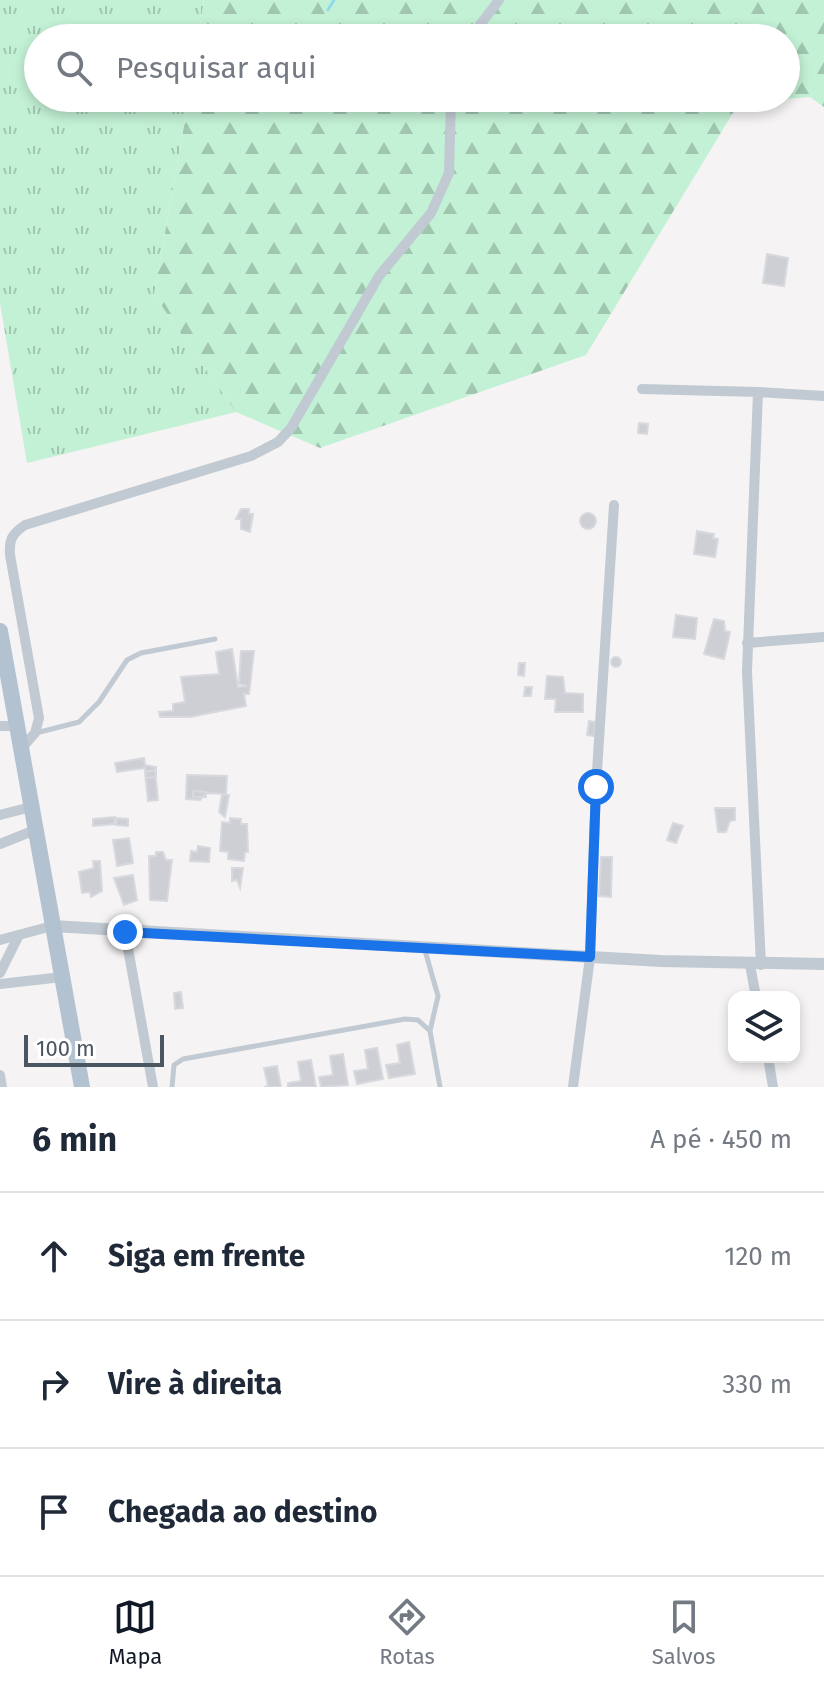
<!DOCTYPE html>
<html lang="pt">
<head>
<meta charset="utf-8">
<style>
  body { margin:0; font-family:"Fira Sans",sans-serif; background:#f6f6f7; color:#1f2937 }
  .controls { position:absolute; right:24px; bottom:24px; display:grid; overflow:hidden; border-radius:16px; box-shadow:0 4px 12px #0003 }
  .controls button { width:72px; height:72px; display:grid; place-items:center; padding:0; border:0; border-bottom:2px solid #e0e1e3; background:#fff; color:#1f2937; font:40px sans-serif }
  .scale { position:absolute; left:24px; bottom:20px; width:140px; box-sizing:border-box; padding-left:8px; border:4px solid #4a5661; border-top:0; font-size:22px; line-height:28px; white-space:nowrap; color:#4a5661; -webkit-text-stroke:6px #fff; paint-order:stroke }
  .stop { position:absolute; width:24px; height:24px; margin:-18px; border:6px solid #1a73e8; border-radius:50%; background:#fff }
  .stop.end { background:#1a73e8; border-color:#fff; box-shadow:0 2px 8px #0008 }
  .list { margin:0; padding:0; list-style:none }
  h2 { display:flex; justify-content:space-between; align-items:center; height:104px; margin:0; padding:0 32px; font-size:34px }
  h2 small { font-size:26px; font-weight:400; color:#747a83 }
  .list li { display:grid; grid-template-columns:52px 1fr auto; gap:24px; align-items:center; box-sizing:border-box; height:128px; padding:0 32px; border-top:2px solid #e0e1e3 }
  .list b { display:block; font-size:30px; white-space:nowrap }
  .list em { font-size:26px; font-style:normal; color:#747a83 }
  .icon { flex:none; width:44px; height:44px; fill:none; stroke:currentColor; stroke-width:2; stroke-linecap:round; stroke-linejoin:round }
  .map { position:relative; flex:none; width:824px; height:1087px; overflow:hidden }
  .search { position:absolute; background:#fff; box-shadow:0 4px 12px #0003; left:24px; right:24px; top:24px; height:88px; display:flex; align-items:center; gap:20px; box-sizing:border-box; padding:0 28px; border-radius:44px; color:#747a83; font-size:30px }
  .sheet { height:488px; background:#fff }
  nav { display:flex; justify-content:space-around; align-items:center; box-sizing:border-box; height:112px; border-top:2px solid #e0e1e3; background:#fff; font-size:22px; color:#747a83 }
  nav a { display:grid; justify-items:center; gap:4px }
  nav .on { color:#111827 }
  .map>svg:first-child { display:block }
  .grass { fill:url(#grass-tufts) }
  .forest { fill:url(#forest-firs) }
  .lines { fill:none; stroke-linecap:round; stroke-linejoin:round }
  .stream { stroke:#90daee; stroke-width:3 }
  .building { fill:#cdcfd5; stroke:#d7d9de; stroke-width:2 }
  .service { stroke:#c1cad2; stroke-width:5 }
  .minor { stroke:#c1cad2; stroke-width:10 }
  .tertiary { stroke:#c1cad2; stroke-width:12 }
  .primary { stroke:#b3c2d1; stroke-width:16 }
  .route { stroke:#1a73e8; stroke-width:10 }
</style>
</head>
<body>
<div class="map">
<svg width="824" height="1087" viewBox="0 0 824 1087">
  <defs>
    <pattern id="grass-tufts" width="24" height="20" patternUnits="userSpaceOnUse" patternTransform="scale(2)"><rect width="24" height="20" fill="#c3f1d5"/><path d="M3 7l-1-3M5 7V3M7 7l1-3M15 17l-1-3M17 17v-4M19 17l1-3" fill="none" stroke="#a0c6b0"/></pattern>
    <pattern id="forest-firs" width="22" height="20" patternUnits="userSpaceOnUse" patternTransform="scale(2)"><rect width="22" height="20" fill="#c3f1d5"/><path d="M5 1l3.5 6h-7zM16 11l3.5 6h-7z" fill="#a0c6b0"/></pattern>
  </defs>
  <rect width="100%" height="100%" fill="#f5f3f3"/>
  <path class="grass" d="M0 0H204L198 38H38V98H189L154 295 236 412 27 463 0 303Z"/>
  <path class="forest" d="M204 0H824V107L810 97 739 103 586 355 320 448 236 412 154 295 189 98H786V38H198Z"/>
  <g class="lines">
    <path class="stream" d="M328 10 334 0"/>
  </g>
  <path class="building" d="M767 254 788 258 784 286 763 283Z
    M639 423 648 424 647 434 638 433Z
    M241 509H249V514H253L250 532 241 529V519H236Z
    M580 521a8 8 0 1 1 16 0a8 8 0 1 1-16 0Z
    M697 531 714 534 713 538 718 539 715 557 694 554Z
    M676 615 697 618 695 639 673 637Z
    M714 619 724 621 725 631 730 632 724 659 704 654Z
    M232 649 238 687 247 686 239 684 241 651H254L249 694H244L246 706 190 717H160L159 712 173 711V704L185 702 181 677 219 674 216 652Z
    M611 662a5 5 0 1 1 10 0a5 5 0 1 1-10 0Z
    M519 663H525L524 676 518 675Z
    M547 676 563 677 565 693 583 694V712H555L556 699H545Z
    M525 687H532L531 696H524Z
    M589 721 595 722 594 736 587 735Z
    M144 758 145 765 156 767V777L146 778 145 768 117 772 115 763Z
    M155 770 158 800 148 801 145 772Z
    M187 775 227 776 226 794 207 793 200 800 186 799Z
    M193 791 206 792V797H193Z
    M222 795H229L225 817 219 812Z
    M715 808H735V820L730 821 726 832H718Z
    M115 817V824L93 826V819Z
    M116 818 128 819V826L116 825Z
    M230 818 241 819V824H247L248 852H245L244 861 228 859V852L220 851 222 822 230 823Z
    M673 823 683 826 676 843 667 840Z
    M129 838 133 863 117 866 113 840Z
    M198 846 210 848 209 862 190 861 191 851 197 852Z
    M156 852H163L166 860H172L167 901 150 900 149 856H156Z
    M601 857H612L611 897 599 896Z
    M93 861H100L102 891 91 897 90 892 82 893 79 872 94 868Z
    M232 868H243L240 888 237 880 232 881Z
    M133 875 137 900 124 905 114 878Z
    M181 992 183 1008 175 1009 174 993Z
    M409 1042 415 1074 389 1078 386 1065 400 1063 397 1045Z
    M377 1048 383 1079 357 1084 354 1071 368 1069 365 1050Z
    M343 1054 348 1085 321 1087 319 1077 333 1075 330 1056Z
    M311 1060 316 1087H288V1083L301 1081 298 1062Z
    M277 1066 281 1087H264L268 1086 264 1068Z"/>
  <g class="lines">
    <path class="service" d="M36 733 79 722 99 702 127 660 141 653 215 639
      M424 947 438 996 430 1031
      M172 1087 174 1065 183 1059 405 1019 418 1020 430 1031 440 1087"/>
    <path class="minor" d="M470 38 499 0
      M642 389 758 392
      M747 643 824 637
      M0 726H17
      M21 749 35 733 39 718 10 555C9 539 12 534 25 525L251 456 278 442 291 428 379 276 431 213 449 173 451 98
      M0 815 31 807
      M0 844 35 830
      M125 932 153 1087
      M0 940 52 926
      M750 965 756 997
      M761 965 747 671 758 392 824 396
      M0 973 19 935
      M0 984 62 977
      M768 1057 773 1087
      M0 1075 2 1087
      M573 1087 590 957 596 787 614 505"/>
    <path class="tertiary" d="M52 926 661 961 824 964"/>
    <path class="primary" d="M0 631 82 1087"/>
  </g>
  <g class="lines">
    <path class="route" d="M125 932 590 957 596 787"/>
  </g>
</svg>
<div class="controls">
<button><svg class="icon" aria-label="layers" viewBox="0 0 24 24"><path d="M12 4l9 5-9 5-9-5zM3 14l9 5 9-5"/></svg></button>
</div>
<div class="scale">100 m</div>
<div class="stop" style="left:596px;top:787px"></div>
<div class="stop end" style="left:125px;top:932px"></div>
<div class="search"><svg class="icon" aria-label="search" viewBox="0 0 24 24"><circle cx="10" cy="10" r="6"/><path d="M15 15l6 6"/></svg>Pesquisar aqui</div>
</div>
<section class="sheet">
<h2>6 min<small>A pé · 450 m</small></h2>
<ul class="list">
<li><svg class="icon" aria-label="ahead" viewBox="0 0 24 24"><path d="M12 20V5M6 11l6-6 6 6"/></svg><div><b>Siga em frente</b></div><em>120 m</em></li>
<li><svg class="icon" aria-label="right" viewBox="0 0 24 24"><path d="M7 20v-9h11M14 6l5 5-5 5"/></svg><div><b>Vire à direita</b></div><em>330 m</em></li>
<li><svg class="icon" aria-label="arrive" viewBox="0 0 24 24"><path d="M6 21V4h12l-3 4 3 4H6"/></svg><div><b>Chegada ao destino</b></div></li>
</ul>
</section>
<nav>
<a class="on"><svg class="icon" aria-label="map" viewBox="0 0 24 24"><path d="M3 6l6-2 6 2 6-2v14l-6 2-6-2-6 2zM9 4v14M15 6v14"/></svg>Mapa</a>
<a><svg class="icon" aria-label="directions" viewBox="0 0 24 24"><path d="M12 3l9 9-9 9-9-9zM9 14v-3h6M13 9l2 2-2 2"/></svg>Rotas</a>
<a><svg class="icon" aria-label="saved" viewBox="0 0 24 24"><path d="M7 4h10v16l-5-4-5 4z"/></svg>Salvos</a>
</nav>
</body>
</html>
